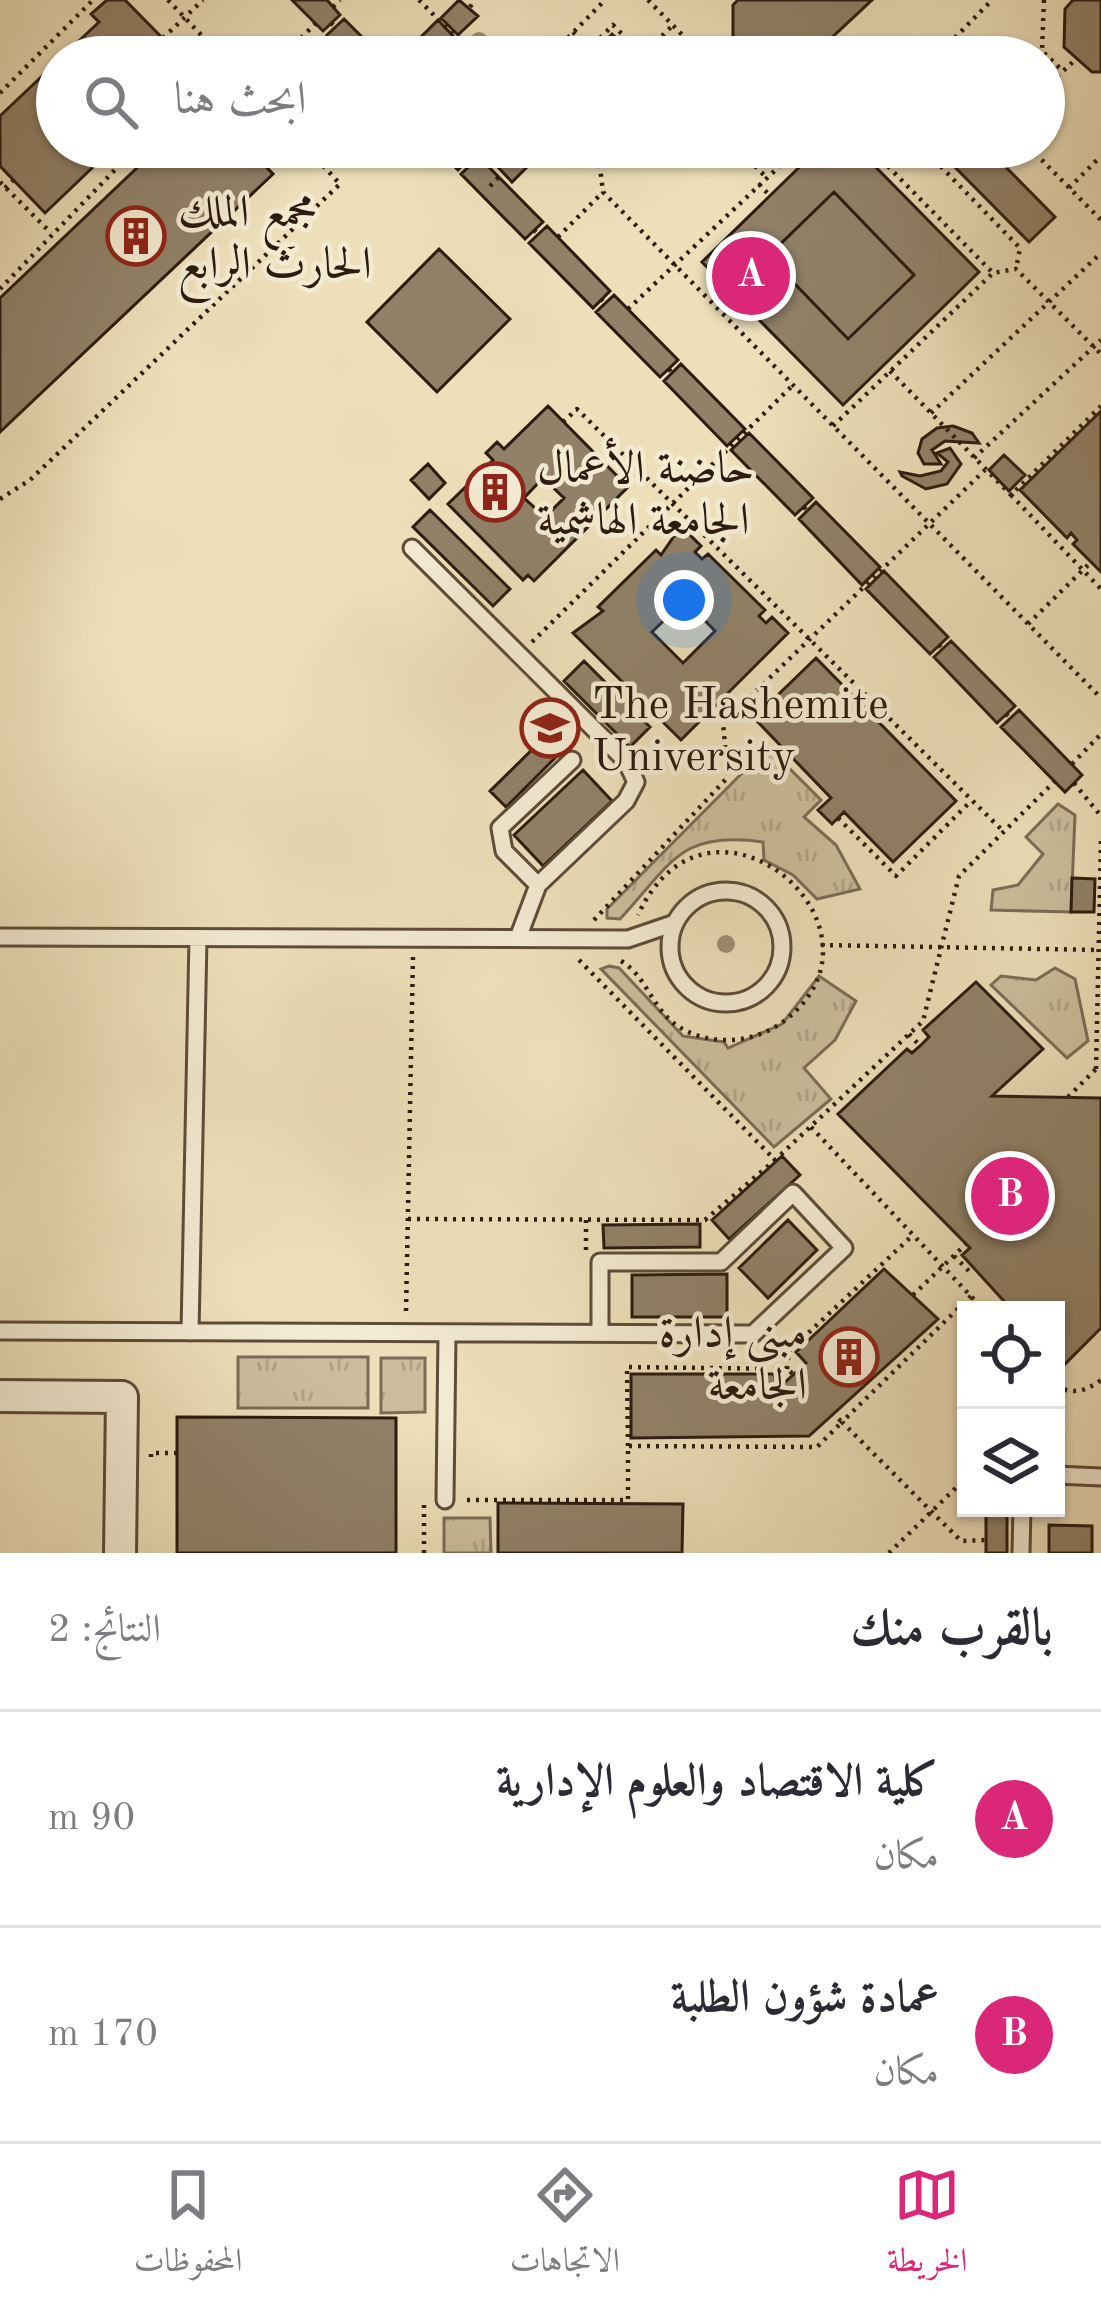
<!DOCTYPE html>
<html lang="ar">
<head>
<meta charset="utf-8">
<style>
  body { margin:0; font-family:"Old Standard TT",Amiri,serif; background:#f7f7f7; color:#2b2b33; direction:rtl }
  .controls { position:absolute; right:36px; bottom:36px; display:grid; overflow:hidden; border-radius:0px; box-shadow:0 3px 9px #0004 }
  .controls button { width:108px; height:108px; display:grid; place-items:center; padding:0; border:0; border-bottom:3px solid #e1e1e2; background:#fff; color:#2b2b33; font:60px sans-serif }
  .you { position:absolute; left:684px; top:600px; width:42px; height:42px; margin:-30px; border:9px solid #fff; border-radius:50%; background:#1a73e8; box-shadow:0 0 0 18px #1a73e833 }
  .badge { display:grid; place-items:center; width:78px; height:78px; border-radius:50%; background:#db2777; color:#fff; font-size:39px; font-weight:700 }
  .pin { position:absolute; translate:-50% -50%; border:6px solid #fff; box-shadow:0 3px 12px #0006 }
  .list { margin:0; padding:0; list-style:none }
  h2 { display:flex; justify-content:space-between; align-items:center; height:156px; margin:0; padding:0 48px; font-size:51px }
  h2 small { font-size:39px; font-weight:400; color:#7c7c81 }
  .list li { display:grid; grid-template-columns:78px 1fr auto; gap:36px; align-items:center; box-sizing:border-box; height:216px; padding:0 48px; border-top:3px solid #e1e1e2 }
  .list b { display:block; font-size:45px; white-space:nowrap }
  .list p { margin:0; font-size:39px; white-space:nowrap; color:#7c7c81 }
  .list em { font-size:39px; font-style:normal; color:#7c7c81 }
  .icon { flex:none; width:66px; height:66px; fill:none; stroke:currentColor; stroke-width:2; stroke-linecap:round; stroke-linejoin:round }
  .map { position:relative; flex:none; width:1101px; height:1553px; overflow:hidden; direction:ltr }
  .search { position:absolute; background:#fff; box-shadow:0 3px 9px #0004; left:36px; right:36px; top:36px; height:132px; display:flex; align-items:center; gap:30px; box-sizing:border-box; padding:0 42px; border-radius:66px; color:#7c7c81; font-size:45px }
  .sheet { height:588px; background:#fff }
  nav { display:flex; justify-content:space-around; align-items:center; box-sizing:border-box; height:168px; border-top:3px solid #e1e1e2; background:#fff; font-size:33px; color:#7c7c81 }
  nav a { display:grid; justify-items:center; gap:6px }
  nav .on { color:#db2777 }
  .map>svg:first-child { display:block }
  .grass { fill:url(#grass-tufts); stroke:#7c6c56; stroke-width:3 }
  .building { fill:#918168; stroke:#2d1b0f; stroke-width:3; fill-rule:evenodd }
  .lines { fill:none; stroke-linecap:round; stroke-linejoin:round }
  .service-casing { stroke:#5d4c3a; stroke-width:21 }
  .minor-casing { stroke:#5d4c3a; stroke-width:36 }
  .path { stroke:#2d1b0f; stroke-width:4.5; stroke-dasharray:3 6; stroke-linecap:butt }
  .service { stroke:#f3ead2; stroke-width:15 }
  .minor { stroke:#f3ead2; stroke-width:30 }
  .tree { fill:#9e8e74 }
  .labels { text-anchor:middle; stroke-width:9; stroke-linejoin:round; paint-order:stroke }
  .poi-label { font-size:45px; fill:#2d1b0f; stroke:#f3ead2; text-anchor:start }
</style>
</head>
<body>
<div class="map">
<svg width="1101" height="1553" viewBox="0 0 1101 1553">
  <defs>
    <pattern id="grass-tufts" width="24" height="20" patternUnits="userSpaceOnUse" patternTransform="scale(3)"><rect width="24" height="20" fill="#ccbe9d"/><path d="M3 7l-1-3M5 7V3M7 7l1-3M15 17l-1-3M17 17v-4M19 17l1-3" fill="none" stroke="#b0a386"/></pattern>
  </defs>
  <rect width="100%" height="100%" fill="#eddfba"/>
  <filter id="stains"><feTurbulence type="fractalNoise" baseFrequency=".00167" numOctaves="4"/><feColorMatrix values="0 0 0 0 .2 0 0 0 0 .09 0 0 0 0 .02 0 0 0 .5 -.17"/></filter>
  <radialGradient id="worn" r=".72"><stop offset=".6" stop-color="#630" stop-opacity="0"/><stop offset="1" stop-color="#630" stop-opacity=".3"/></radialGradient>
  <path class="grass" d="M768 747 821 800 804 817 836 845 860 889 817 899 793 875 764 860 763 842C680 830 672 863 620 919L607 918V909Z
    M1058 804 1075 815 1071 912 991 910 993 890 1018 885 1043 854 1026 837Z
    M609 966 619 968 683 1036 724 1042 728 1048 782 1024 819 976 856 1001 835 1040 804 1068 831 1099 774 1147 601 969Z
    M1055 968 1075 979 1088 1041 1067 1058 991 985 1001 976 1036 980Z
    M238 1357H368V1408H238Z
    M381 1358H425V1412L381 1413Z
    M444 1518H490L491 1553H444Z"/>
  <path class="building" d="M107 0H125L181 57H62L99 22 91 14Z
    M292 0H327L340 15 323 31Z
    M459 0 478 16 458 35 441 18Z
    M738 0H872L811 57H746L733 41V5Z
    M1073 0H1101V72H1092L1064 47 1065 9Z
    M344 19 382 57H348L327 35Z
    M438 20 455 38 435 57 418 40Z
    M612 34 630 51 624 57H598L594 53Z
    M57 62V147H114L45 213 0 166V116Z
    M159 147H247L273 174 0 432V298Z
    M435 147H469L475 153 458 170Z
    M512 147 532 162 512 182 495 164Z
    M820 147H856L979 272 843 405 702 262ZM834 192 914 275 848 339 768 256Z
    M935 147H986L1055 217 1029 242Z
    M479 157 543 222 525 239 461 174Z
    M834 192 914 275 848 339 768 256Z
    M547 226 610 291 593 308 529 243Z
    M439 249 510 319 437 392 367 322Z
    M614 295 678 360 660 377 596 312Z
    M681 364 745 429 727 446 664 381Z
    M548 406 628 487 534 581 528 575 523 580 448 504 493 460 486 453 497 442 504 449ZM543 478 564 498 545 517 524 498Z
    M1101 411V572L1073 544 1077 540 1071 533 1067 538 1020 490Z
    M953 426 972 433 979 443 945 441 932 450 941 464H924L918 453 922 439 937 428Z
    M749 433 813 498 795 515 731 450Z
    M950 448 961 464 947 484 926 489 902 476 900 472 920 476 941 471 948 462 937 453Z
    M1004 455 1025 475 1009 491 989 470Z
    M428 464 445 483 429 499 411 480Z
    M816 502 880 567 862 585 799 519Z
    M430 510 510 589 493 606 413 527Z
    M681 526 701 546 695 552 702 559 708 554 765 610 759 616 766 623 772 617 788 633 681 740 573 633 603 611 598 607 656 550 661 555ZM685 600 715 631 683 663 652 632Z
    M884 571 948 637 930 654 866 589Z
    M951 641 1015 706 997 723 934 657Z
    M816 658 956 801 893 862 844 812 832 824 818 810 831 798 754 718Z
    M584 661 650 727 630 747 564 681Z
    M1019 710 1082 775 1065 792 1001 727Z
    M546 736 561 752 506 807 490 791Z
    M583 770 612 801 543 866 514 835Z
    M1072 878 1095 879 1094 912H1071Z
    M976 982 1043 1049 992 1096 1101 1098V1328L1063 1366 1056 1358V1310H1012L962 1255 970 1248 838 1114 907 1049 912 1053 920 1046 929 1037 923 1030Z
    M782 1156 800 1175 729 1239 712 1220Z
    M788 1220 817 1250 768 1298 739 1268Z
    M700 1224V1247L604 1248 603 1225Z
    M884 1269 938 1319 809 1436 631 1438V1374H773L782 1385 806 1363 796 1352Z
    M727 1274V1317H632V1275Z
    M177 1417 396 1418V1553H177Z
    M498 1503 683 1504 682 1553H498Z
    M986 1510H1007V1553H986Z
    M1049 1525 1092 1526V1553H1049Z"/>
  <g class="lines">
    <defs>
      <path id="service" d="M412 548 626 761 636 782 626 801 538 885 518 938
        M538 885 504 851 500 828 572 760
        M670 947a56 56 0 1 1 112 0a56 56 0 1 1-112 0Z
        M0 937 628 939 675 923
        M0 1331 753 1334 844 1248 793 1193 721 1262H600V1333
        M190 1332 198 938
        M1056 1475 1101 1477
        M445 1500 447 1333
        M1021 1553 1022 1508"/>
      <path id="minor" d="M0 1396 122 1397 120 1553"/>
    </defs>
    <use href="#service" class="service-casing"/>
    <use href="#minor" class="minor-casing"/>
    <path class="path" d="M168 0 222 57
      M419 0 475 57
      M648 0 704 57
      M1044 0 1042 51 1063 71
      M333 7 340 0
      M470 7 472 4
      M331 23 335 27
      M573 32 590 48
      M163 38 203 0
      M424 51 426 49
      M643 55 673 25
      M282 57 315 24
      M549 57 605 0
      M581 57 613 25 645 57
      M936 57 992 0
      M1044 89 1077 58
      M0 93 93 0
      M736 147 766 177
      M869 147 993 273
      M922 147 1020 248 1016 269
      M1029 147 1101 220
      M653 150V147
      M590 151 599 159 603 192 1101 698
      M697 151V147
      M524 153 526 151
      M599 159 612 147
      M466 161 470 165
      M0 182 51 233
      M759 184 770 196
      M490 186 503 173
      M5 188 16 178
      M1069 188 1101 156
      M534 230 538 234
      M558 237 603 192
      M0 289 137 147
      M601 299 605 303
      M628 309 800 147
      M669 369 672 373
      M890 371 1011 495 1101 406
      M931 413 1101 253
      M563 422 577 409 1004 832
      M833 426 993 273 1016 269 1101 354
      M974 458 1101 340
      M1011 495 1101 589
      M0 499 30 480 340 184 306 147
      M804 507 807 511
      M1028 624 1091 562
      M532 642 793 385
      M939 645 942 649
      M1006 714 1010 718
      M1072 764 1101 734
      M1074 783 1101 816
      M838 818 896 876 970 802
      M1101 841 1096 1069H1101
      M594 920 728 777 723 723 985 470
      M821 945 1099 950
      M579 960 775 1160 923 1021 959 876 1054 782
      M621 961C652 979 651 1020 696 1035 726 1045 759 1040 784 1021 906 929 709 760 638 915
      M909 1034 920 1046
      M1068 1097 1096 1069
      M811 1127 984 1310
      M408 1219 705 1220 775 1160
      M586 1220V1250
      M954 1256 969 1271 973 1267
      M913 1295 966 1244
      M971 1296 842 1422 961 1541 986 1540
      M406 1311 413 956
      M787 1369 789 1351 912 1236
      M1056 1386C1073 1395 1086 1391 1101 1380
      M628 1446 627 1367 787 1369 793 1374
      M151 1457V1453H177
      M467 1500H628V1446L817 1447 842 1422 833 1414
      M424 1505V1553
      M889 1553 966 1478"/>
    <use href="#service" class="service"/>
    <use href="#minor" class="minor"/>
  </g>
  <g class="tree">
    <circle cx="479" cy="41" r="9"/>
    <circle cx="726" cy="944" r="9"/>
  </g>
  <defs>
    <symbol id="building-ring" viewBox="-11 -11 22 22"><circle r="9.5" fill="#f3ead2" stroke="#8f2418" stroke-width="1.5"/><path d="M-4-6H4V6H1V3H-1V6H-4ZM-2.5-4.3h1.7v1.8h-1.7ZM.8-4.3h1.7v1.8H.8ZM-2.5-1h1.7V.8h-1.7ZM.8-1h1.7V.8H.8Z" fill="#8f2418"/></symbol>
    <symbol id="university-ring" viewBox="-11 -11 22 22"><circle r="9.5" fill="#f3ead2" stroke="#8f2418" stroke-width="1.5"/><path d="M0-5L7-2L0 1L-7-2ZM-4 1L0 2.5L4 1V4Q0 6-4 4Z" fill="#8f2418"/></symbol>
  </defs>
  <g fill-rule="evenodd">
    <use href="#building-ring" x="103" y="203" width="66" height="66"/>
    <use href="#building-ring" x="462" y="459" width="66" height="66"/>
    <use href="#university-ring" x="517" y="695" width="66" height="66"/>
    <use href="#building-ring" x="816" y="1324" width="66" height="66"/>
  </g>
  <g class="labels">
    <g class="poi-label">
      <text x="178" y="226">مجمع الملك<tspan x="178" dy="52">الحارث الرابع</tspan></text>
      <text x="537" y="482">حاضنة الأعمال<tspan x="537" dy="52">الجامعة الهاشمية</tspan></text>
      <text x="592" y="718">The Hashemite<tspan x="592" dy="52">University</tspan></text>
      <text x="807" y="1347" text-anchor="end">مبنى إدارة<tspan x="807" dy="52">الجامعة</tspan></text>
    </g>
  </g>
  <rect width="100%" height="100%" filter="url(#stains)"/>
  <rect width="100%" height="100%" fill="url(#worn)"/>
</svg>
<div class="controls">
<button><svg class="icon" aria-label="locate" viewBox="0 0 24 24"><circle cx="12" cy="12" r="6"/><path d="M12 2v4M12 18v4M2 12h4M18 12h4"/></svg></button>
<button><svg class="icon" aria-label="layers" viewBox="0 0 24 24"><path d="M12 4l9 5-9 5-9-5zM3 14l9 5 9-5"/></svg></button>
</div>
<div class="you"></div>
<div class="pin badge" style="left:751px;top:276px">A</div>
<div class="pin badge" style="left:1010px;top:1196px">B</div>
<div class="search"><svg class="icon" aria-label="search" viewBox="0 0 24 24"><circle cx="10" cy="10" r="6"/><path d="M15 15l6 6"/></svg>ابحث هنا</div>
</div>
<section class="sheet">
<h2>بالقرب منك<small>النتائج: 2</small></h2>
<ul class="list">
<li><span class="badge">A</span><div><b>كلية الاقتصاد والعلوم الإدارية</b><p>مكان</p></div><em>90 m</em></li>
<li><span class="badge">B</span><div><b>عمادة شؤون الطلبة</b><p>مكان</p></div><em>170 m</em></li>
</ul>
</section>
<nav>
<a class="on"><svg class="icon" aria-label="map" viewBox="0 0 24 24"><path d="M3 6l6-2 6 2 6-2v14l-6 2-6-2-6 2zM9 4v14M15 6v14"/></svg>الخريطة</a>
<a><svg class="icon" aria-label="directions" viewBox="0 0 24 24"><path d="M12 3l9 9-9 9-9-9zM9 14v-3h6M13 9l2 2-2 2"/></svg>الاتجاهات</a>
<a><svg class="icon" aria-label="saved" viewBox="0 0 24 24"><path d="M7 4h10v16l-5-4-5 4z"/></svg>المحفوظات</a>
</nav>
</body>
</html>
